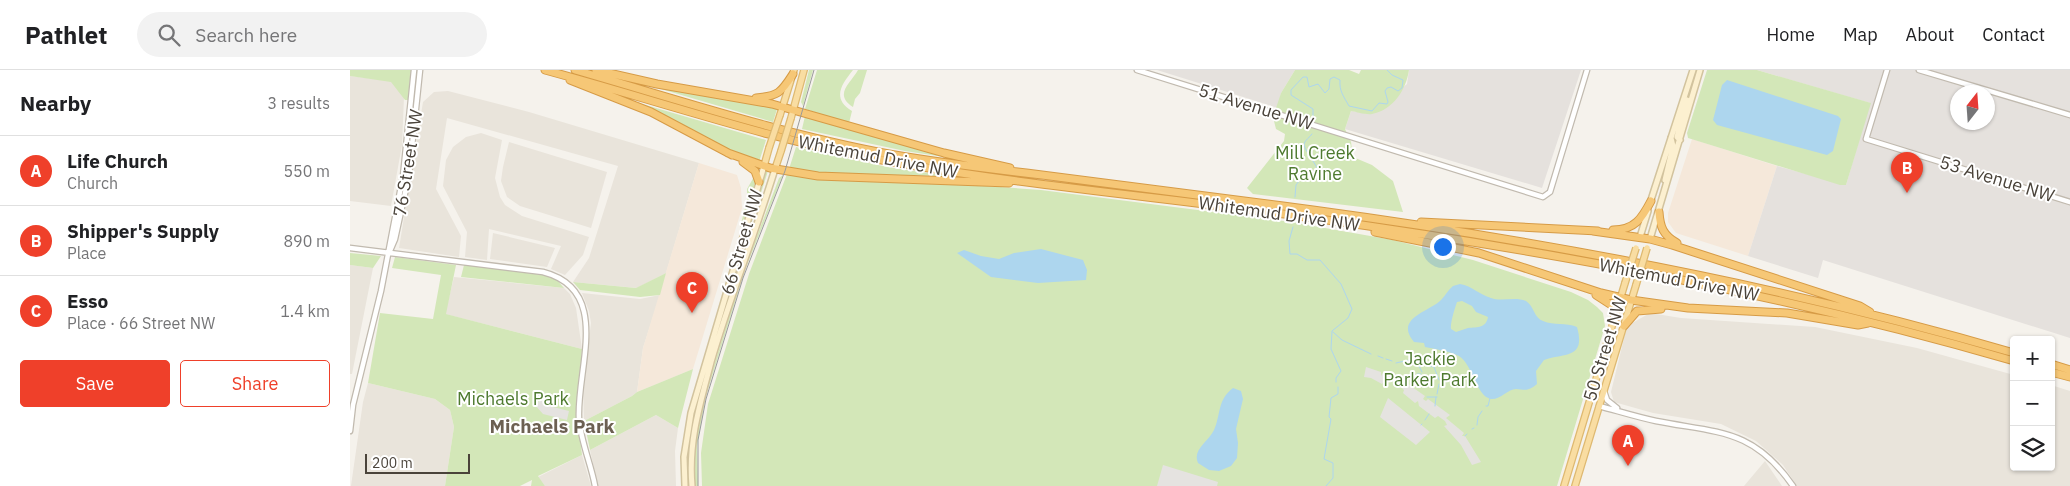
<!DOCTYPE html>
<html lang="en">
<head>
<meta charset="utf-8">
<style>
  body { margin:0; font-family:"IBM Plex Sans",sans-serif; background:#f2f2f2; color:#202124 }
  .controls { position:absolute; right:15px; bottom:15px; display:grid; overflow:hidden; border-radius:5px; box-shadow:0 1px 4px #0004 }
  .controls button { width:45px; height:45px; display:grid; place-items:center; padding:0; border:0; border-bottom:1px solid #e0e0e0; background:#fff; color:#202124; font:25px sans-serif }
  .compass { position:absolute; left:1600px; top:15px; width:45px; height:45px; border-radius:50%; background:#fff; box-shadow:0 1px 4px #0004; rotate:17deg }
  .scale { position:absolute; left:15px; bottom:12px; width:105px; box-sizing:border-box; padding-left:5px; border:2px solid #4a433a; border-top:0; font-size:14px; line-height:18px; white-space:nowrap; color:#4a433a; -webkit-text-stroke:4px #fff; paint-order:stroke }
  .you { position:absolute; left:1092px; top:176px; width:18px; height:18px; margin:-12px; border:4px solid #fff; border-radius:50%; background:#1a73e8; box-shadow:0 0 0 8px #1a73e833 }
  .badge { display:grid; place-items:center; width:32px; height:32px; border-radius:50%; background:#ef402a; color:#fff; font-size:16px; font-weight:700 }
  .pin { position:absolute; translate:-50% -41px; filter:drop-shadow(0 1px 2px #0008) }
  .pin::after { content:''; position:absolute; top:26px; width:18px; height:15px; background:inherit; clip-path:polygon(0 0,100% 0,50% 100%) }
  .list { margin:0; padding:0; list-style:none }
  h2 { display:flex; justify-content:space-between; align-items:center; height:65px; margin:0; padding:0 20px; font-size:21px }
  h2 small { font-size:16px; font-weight:400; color:#757577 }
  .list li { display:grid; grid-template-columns:32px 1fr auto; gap:15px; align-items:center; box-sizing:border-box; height:70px; padding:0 20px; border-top:1px solid #e0e0e0 }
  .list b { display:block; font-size:19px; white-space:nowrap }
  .list p { margin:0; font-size:16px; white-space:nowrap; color:#757577 }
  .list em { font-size:16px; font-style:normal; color:#757577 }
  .actions { display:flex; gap:10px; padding:15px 20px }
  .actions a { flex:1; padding:11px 0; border:1px solid #ef402a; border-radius:5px; text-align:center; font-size:18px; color:#ef402a }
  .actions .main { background:#ef402a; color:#fff }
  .icon { flex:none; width:28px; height:28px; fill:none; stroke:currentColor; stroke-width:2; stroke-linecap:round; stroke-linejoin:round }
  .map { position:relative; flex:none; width:1720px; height:416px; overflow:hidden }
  header { display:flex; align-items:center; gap:30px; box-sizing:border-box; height:70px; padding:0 25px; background:#fff; border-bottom:1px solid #e0e0e0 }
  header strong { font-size:24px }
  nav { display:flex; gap:28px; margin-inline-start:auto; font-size:18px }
  .search { width:350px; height:45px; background:#f2f2f2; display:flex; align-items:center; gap:12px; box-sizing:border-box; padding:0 18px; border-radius:28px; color:#757577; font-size:19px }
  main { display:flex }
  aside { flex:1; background:#fff }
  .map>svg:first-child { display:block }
  .residential { fill:#e9e4db }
  .commercial { fill:#f5e8da }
  .industrial { fill:#e5e1dd; fill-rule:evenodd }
  .green { fill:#d3e7b8 }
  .parking { fill:#e5e3e0 }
  .water { fill:#add6ee; fill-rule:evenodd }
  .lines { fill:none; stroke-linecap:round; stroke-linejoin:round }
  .stream { stroke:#add6ee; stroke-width:1 }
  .tertiary-casing { stroke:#c1baaf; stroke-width:7 }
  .secondary-casing { stroke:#d2c39e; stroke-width:8 }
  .primary-casing { stroke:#deb971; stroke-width:8 }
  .motorway-casing { stroke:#d69b46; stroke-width:9 }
  .tertiary { stroke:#fff; stroke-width:4.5 }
  .secondary { stroke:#fcf0d0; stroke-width:5 }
  .primary { stroke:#f9dda2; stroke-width:5.5 }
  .motorway { stroke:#f6c776; stroke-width:7 }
  .tram { stroke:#9a9a9a; stroke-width:1 }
  .primary-bridge-casing { stroke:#deb971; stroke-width:8; stroke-linecap:butt }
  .primary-bridge { stroke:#f9dda2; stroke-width:5.5 }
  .labels { text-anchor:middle; stroke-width:4; stroke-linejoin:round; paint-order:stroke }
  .street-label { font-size:18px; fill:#4a433a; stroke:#fff }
  .park-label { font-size:18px; fill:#4e7a2f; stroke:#fff }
  .neighbourhood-label { font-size:19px; font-weight:bold; fill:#6c6052; stroke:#fff }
</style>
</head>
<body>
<header>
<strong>Pathlet</strong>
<div class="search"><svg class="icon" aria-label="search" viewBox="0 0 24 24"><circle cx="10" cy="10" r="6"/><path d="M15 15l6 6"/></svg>Search here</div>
<nav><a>Home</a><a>Map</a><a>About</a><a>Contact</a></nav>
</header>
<main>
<aside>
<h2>Nearby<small>3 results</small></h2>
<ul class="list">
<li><span class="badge">A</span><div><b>Life Church</b><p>Church</p></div><em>550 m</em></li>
<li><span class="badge">B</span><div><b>Shipper's Supply</b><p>Place</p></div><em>890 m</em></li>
<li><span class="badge">C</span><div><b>Esso</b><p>Place · 66 Street NW</p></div><em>1.4 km</em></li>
</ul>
<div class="actions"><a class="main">Save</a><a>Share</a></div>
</aside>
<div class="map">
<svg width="1720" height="416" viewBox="0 0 1720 416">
  <rect width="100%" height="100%" fill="#f5f2ec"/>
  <path class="residential" d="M0 6 41 11 54 27 52 75 41 136 0 131Z
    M98 21 179 42 349 93 316 203 287 218 223 212 239 188 268 96 97 48 86 119 111 166 109 187 49 178 73 32 84 22Z
    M131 63 152 70 145 108 150 127 155 135 172 146 239 167 233 185 215 205 201 199 211 176 139 159 137 190 115 187 117 162 93 116 96 90 103 77 116 67Z
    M159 72 257 102 241 158 170 136 157 127 151 111 153 97Z
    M143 163 205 178 197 197 140 189Z
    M0 195 23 198 2 304H0Z
    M104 207 214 218 220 224 226 238 232 279 95 244Z
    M232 223 290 229 310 225 293 278 287 322 282 326 234 351 233 316 241 253 239 241Z
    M1300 243 1331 248 1465 257 1567 278 1664 305V397H1701V315L1720 321V416H1447L1433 395 1406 371 1371 354 1303 343 1264 332 1261 322 1277 256Z
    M18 313 85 329 100 340 104 357 95 416H1L13 332Z
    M306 345 328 358 325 381 326 416H248L240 380Z
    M232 385 241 416H195L188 407Z
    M1415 391 1432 416H1394Z"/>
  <path class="commercial" d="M1342 69 1427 96 1398 186 1326 163 1318 152V143Z
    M349 93 387 105 391 118 392 138 343 299 287 322 293 278Z"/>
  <path class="industrial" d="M807 0H945L931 23 928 38Z
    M1059 0H1231L1192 118 995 59 1001 41 1021 44 1057 14Z
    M1407 0H1720V268L1473 190 1468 208 1398 186 1427 96 1496 115 1520 33ZM1608 22H1638V52H1608Z"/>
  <path class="green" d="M0 0H61L58 30H55L41 12 0 6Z
    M459 0H463L453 36 451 32Z
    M467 0H503C492 14 481 28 502 41L499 53 455 39Z
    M508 0H517L510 23 505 29 503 37C483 24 501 13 508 0Z
    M945 0H999L1009 4 1011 0H1059C1056 20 1043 40 1022 44 1016 45 1007 42 1001 41L995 59 1001 72 1003 87 1022 95 1043 111 1053 142 903 124 897 118 934 71 935 64 926 59 923 47 931 23Z
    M1357 0H1407L1521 33 1496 115H1490L1338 68 1337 63Z
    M287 12 425 37 427 39 423 52Z
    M282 31 416 70 409 92 387 84Z
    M455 46 601 88 555 81 452 59Z
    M446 77 537 97 598 106 477 104 439 99Z
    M415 100 418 101 396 170H395Z
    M437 104 476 110 567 111 691 120 941 152 1043 170 1123 190 1221 222 1238 230 1247 237 1253 243 1255 256 1207 416H352L351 383 358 334 399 204Z
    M405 105C408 120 398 139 394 154L390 157 397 131V119Z
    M433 105 395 200 356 326 347 376 348 416H344L345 369 353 331 390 211 429 108Z
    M0 183 31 186 23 198 0 195Z
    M45 187 106 195 96 244 232 279 227 344 232 385 188 406 195 416H181L182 410 170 416H95L104 357 100 340 85 329 18 313 30 243 83 249 91 205 42 198Z
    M114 195 194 205 207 210 214 218 111 207Z
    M316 203 310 225 290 227 230 220 223 212 286 218Z
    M343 299 328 358 306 345 240 380 234 351 282 326 287 322Z"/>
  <path class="parking" d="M1016 297 1031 302V306L1033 303 1038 306 1032 314 1021 308 1014 307Z
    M1055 312 1075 326 1073 329 1076 331 1078 329 1100 345 1096 348 1114 363 1112 366H1115L1131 392 1122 395 1111 375 1094 356 1097 355 1095 351 1088 346 1085 348 1069 336 1068 331 1065 333 1053 323 1054 320 1051 317Z
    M193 328 199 336 219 341 217 350 193 344 185 335Z
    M1038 328 1080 362 1066 375 1030 347Z
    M813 395 868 412 867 416H807Z"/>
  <path class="water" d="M1377 10 1488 46 1491 49 1483 81 1477 85 1367 55 1363 50 1372 15Z
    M691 179 733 190 737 200 736 210 688 213 641 207 607 183 614 180 631 186 649 189 664 183Z
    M1110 214C1122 216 1130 225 1141 228 1152 232 1165 226 1176 231 1184 236 1184 248 1193 251 1204 256 1216 252 1227 257 1236 289 1215 283 1194 290L1186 301 1187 314C1179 321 1176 320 1166 319 1158 319 1150 330 1141 329 1126 326 1123 295 1109 286 1099 281 1085 279 1075 277L1074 273 1064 272C1044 248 1079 242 1091 230 1095 226 1098 220 1103 216ZM1112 231 1122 236 1126 242 1138 247C1136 258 1128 257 1118 258 1114 259 1110 261 1106 262L1101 259C1100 253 1105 238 1107 232Z
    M883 318 891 321 893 329 886 359 888 373 887 388 881 396 869 401 859 400 848 393C842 380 858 372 864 360 871 345 867 330 883 318Z"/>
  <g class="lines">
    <path class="stream" d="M963 46V39L941 25V20L953 7H957L959 17 968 14 975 23 979 19 980 9 984 7 990 10C989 21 994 27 999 36L1022 41 1029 33 1037 34 1038 32 1035 21 1037 18 1041 17 1048 21 1052 18 1053 10 1042 5 1037 0
      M945 127 946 115 952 107 946 105 947 102 958 100 965 102 968 100C966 94 953 78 954 74 955 70 960 67 962 64
      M943 157 939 171 940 184H947L957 190H970L991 214 1002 239 998 248 982 261 981 279 991 301 986 308V312
      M983 262 992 270 1021 284
      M1028 286 1033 288
      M1036 289 1042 291
      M1046 293 1059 290 1084 297 1089 310
      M1065 293 1069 296 1072 302
      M1066 312 1067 304H1071
      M1087 324 1089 314
      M1077 327H1087
      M1085 336 1086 327
      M1136 336H1138L1140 328
      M1075 350 1079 344
      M1071 355 1072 354
      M1127 355 1128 347 1132 341
      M1122 359 1124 358
      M1115 366 1117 364
      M976 416 983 408V393L974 389 981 349 979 347 981 328 988 324V317"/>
    <defs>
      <path id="tertiary" d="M787 0 1193 127 1200 122 1237 0
        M1537 0 1516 69 1720 132
        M1569 0 1720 45
        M0 178 193 202C263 220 226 299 229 349 231 372 241 394 245 416
        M39 183 45 169 59 105 70 0
        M1254 321 1257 330 1267 338
        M1249 336C1268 341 1287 347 1306 351 1367 363 1403 358 1443 416
        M0 361 3 335 31 221 53 106 64 0"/>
      <path id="secondary" d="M1330 70 1327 67 1328 63 1337 30
        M1315 110 1323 76 1321 68
        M1300 133 1343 0
        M1290 167 1298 141
        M1300 169 1350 0
        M335 416 334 387 341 343 414 96
        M342 416C338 372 350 334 361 292 380 227 405 164 425 99"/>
      <path id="primary" d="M430 45 444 0
        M441 48 454 0
        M414 96 419 78
        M425 99 431 81
        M1214 416 1275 213
        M1225 416 1286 215"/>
      <path id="motorway" d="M195 0C309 31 421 70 537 91 678 116 821 128 963 148 1199 181 1435 224 1664 291
        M225 0C329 30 432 64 539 84 590 93 641 99 692 105 783 117 873 128 963 140 1199 172 1435 216 1664 283
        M246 0 307 14 422 34 594 83 660 98
        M220 10 301 42 382 85
        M406 28C428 26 431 23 443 4
        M378 83 420 98 468 106 659 113
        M393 92 405 101 409 112
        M1309 142C1310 157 1313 165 1327 173
        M1071 152 1248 161
        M1263 160C1285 160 1292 148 1301 131
        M1243 161 1300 169 1322 175 1510 236 1520 242
        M1025 162 1129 183 1251 223 1281 230 1338 238 1437 243 1508 255 1518 253
        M1246 225 1263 236 1265 250
        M1274 256 1287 241 1311 239
        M1701 294 1720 300
        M1701 302 1720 307"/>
    </defs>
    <use href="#tertiary" class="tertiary-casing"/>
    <use href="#secondary" class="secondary-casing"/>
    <use href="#primary" class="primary-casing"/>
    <use href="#motorway" class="motorway-casing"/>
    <use href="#tertiary" class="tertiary"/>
    <use href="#secondary" class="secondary"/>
    <use href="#primary" class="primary"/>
    <use href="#motorway" class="motorway"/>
    <path class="tram" d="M348 416V370L356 329 393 208 435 101 464 0"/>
    <defs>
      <path id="primary-bridge" d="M419 78 430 45
        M431 81 441 48
        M1275 213 1286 178
        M1286 215 1297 178"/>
    </defs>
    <use href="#primary-bridge" class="primary-bridge-casing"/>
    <use href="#primary-bridge" class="primary-bridge"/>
  </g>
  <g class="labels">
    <g class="street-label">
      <text transform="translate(906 37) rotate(17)" y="6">51 Avenue NW</text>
      <text transform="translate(528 87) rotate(11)" y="6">Whitemud Drive NW</text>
      <text transform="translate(58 93) rotate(-81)" y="6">76 Street NW</text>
      <text transform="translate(1647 109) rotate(17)" y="6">53 Avenue NW</text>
      <text transform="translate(929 144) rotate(8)" y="6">Whitemud Drive NW</text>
      <text transform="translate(392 172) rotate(-74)" y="6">66 Street NW</text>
      <text transform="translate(1329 210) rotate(11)" y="6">Whitemud Drive NW</text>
      <text transform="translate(1255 279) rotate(-73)" y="6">50 Street NW</text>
    </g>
    <g class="park-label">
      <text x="965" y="89">Mill Creek<tspan x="965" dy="21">Ravine</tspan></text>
      <text x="1080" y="295">Jackie<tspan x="1080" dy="21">Parker Park</tspan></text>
      <text x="163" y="335">Michaels Park</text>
    </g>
    <g class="neighbourhood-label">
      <text x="202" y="363">Michaels Park</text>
    </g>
  </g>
</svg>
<div class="controls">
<button>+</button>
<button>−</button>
<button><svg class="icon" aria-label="layers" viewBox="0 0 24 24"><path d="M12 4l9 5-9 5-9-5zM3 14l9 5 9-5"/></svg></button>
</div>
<svg class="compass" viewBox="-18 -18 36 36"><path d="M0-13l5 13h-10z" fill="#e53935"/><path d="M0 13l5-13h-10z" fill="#757577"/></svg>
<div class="scale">200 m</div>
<div class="you"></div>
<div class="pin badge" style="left:1278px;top:396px">A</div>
<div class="pin badge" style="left:1557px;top:123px">B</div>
<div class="pin badge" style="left:342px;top:243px">C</div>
</div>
</main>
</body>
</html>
